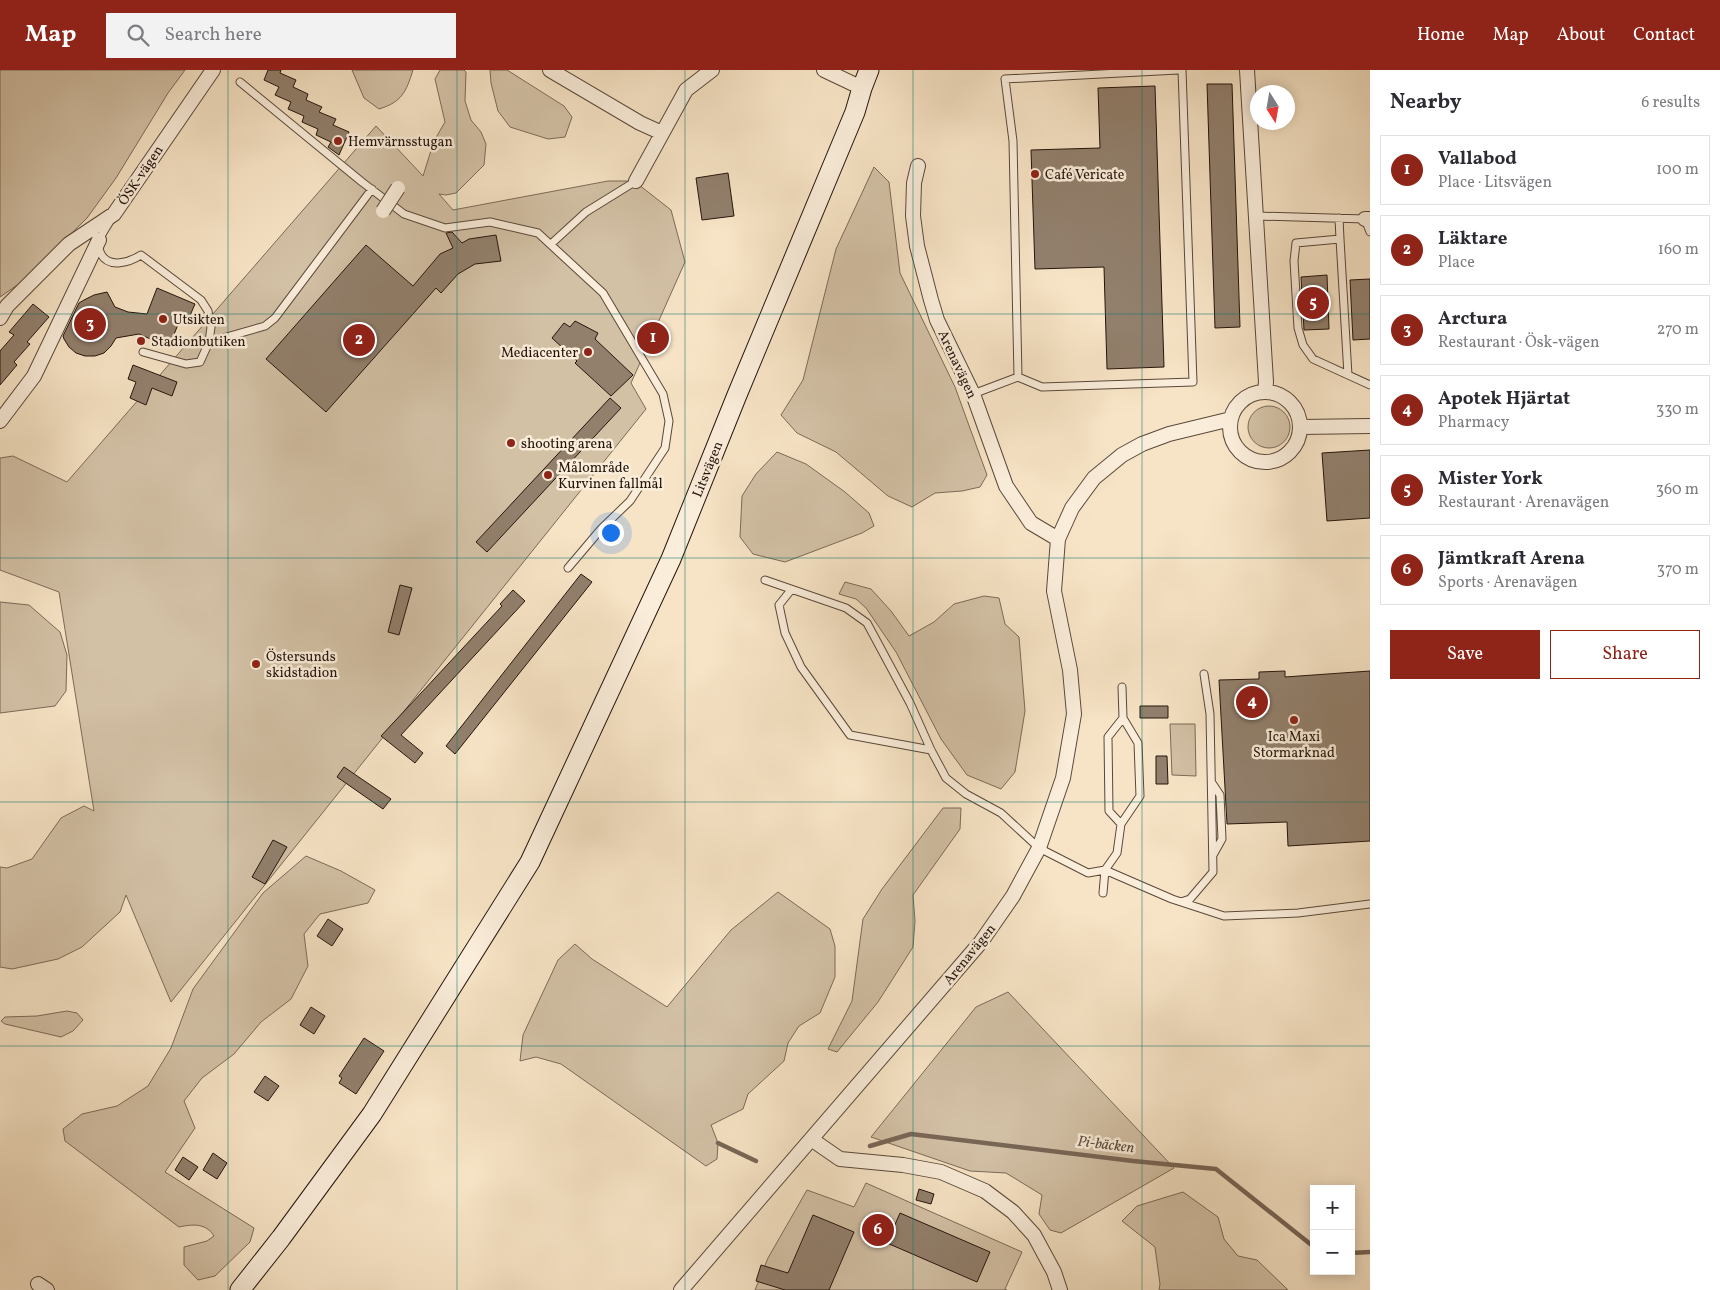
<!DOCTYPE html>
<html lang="en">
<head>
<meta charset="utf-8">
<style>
  body { margin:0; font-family:Vollkorn,serif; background:#f2f2f3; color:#2b2b33 }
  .controls { position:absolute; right:15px; bottom:15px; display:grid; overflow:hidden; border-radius:0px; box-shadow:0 2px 12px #0003 }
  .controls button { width:45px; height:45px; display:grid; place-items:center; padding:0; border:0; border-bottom:1px solid #e1e1e2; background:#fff; color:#2b2b33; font:25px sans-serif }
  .compass { position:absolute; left:1250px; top:15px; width:45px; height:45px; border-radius:50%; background:#fff; box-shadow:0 2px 12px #0003; rotate:169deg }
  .you { position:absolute; left:610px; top:462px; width:18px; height:18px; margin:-12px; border:4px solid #fff; border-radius:50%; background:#1a73e8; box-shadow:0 0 0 8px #1a73e833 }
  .badge { display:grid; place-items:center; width:32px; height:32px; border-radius:50%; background:#8f2418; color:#fff; font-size:16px; font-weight:700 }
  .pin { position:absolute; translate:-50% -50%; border:2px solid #fff; box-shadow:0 1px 5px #0006 }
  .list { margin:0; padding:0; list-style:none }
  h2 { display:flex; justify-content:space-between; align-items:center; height:65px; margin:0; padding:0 20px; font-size:21px }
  h2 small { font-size:16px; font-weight:400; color:#7c7c81 }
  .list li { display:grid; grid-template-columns:32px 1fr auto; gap:15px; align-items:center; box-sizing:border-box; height:70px; margin:0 10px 10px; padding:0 10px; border:1px solid #e1e1e2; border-radius:0px }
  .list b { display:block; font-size:19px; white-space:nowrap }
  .list p { margin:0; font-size:16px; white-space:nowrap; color:#7c7c81 }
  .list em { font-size:16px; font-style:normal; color:#7c7c81 }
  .actions { display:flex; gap:10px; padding:15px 20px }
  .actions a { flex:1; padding:11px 0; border:1px solid #8f2418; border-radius:0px; text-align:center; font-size:18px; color:#8f2418 }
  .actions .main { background:#8f2418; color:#fff }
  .icon { flex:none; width:28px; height:28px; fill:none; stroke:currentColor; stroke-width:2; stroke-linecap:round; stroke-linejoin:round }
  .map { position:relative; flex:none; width:1370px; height:1220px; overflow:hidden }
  header { display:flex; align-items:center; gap:30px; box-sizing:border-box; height:70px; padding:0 25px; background:#8f2418; color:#fff }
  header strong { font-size:24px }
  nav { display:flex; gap:28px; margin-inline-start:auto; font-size:18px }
  .search { width:350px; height:45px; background:#f2f2f3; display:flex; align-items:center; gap:12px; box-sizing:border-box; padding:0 18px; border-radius:0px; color:#7c7c81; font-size:19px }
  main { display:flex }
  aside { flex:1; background:#fff }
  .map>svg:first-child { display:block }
  .green { fill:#d3c1a6; stroke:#7c6a59 }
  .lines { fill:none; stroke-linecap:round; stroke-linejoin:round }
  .stream { stroke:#786656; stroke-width:4.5 }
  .building { fill:#92806d; stroke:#25140c }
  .service-casing { stroke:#5a483a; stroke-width:9 }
  .minor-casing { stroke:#5a483a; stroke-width:16 }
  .secondary-casing { stroke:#25140c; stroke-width:21 }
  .service { stroke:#faedda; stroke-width:7 }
  .minor { stroke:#faedda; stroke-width:14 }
  .secondary { stroke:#faedda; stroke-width:19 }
  .minor-bridge-casing { stroke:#5a483a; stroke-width:16; stroke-linecap:butt }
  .minor-bridge { stroke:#faedda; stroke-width:14 }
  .grid { fill:none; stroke:#0f766e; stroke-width:1; stroke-opacity:0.55 }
  .poi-dot { fill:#8f2418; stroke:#faedda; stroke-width:2 }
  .labels { text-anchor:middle; stroke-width:5; stroke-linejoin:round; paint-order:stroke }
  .poi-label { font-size:14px; fill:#25140c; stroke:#faedda; text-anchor:start }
  .street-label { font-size:14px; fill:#25140c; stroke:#faedda }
  .water-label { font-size:15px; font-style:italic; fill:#5d4b3d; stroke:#faedda }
</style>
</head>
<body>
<header>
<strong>Map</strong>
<div class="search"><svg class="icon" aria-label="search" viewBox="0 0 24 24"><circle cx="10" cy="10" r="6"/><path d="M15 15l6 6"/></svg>Search here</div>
<nav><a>Home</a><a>Map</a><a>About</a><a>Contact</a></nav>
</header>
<main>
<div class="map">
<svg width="1370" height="1220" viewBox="0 0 1370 1220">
  <rect width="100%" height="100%" fill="#f7e4c6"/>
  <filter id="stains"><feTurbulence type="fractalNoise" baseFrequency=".004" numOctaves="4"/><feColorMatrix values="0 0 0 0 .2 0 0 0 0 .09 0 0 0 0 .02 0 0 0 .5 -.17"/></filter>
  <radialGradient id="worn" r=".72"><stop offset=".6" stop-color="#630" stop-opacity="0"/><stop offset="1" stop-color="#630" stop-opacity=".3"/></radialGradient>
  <path class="green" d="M0 0H185L168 23 116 108 87 148 23 211 0 227Z
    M352 0H413C406 22 402 32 379 39L364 28Z
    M440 0H464L466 2 465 31 471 50 481 62 486 74 484 95 456 123 446 125 439 124 453 140 608 111H634L671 140 685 192 631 313 646 339 171 932 126 825 120 842 82 877 58 889 12 899 0 897V797L7 798 32 789 61 748 84 736 94 741 59 522 0 500V388L13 386 67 412 376 56 423 106 434 71 445 52 435 9Z
    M490 0H507L564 36 572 47 565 67 548 69 510 57 498 41 491 13Z
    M874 97 889 112 900 203 955 317 987 405 980 417 962 421 935 423 912 437 888 426 836 382 797 363 781 345 803 310 836 179Z
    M1248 357a21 21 0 1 1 42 0a21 21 0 1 1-42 0Z
    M777 382 806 394 845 422 869 443 874 456 862 463 785 492 753 484 740 467 742 426 756 404Z
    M845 512 871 519 891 541 909 566 934 552 954 534 984 526 999 528 1005 554 1019 567 1025 641 1015 702 1001 719 967 705 941 669 896 582 866 538 856 529 839 524Z
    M0 532 29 535 60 562 67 585 66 621 55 636 0 643Z
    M1170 654H1195L1196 706 1172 705Z
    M943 738H961L960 759 913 825 915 851 913 877 878 932 837 982 828 979 852 931 863 849 882 819Z
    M306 786 341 801 375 820 368 833 320 844 304 864 308 896 291 929 261 952 234 984 202 1008 184 1031 195 1058 165 1102 254 1158 250 1172 215 1206 198 1210 184 1195V1177L207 1171 214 1166C206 1153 193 1154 179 1157L65 1071 63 1059 82 1044 117 1036 148 1016 171 978 193 919 263 823Z
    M778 822 830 859 835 876V907L820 943 799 956 788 973 784 991 748 1024 743 1039 711 1055 718 1073 717 1089 706 1096 561 994 536 987 520 991 523 965 558 890 575 874 592 889 667 937 731 860Z
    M1008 922 1174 1098 1061 1163 1050 1160 1039 1144 1042 1125 1006 1103 970 1101 871 1067 976 937Z
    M67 941 77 943 83 950 73 961 61 967 5 954 1 951 5 947 37 946Z
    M866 1113 1022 1182 1005 1219 1007 1220H755L768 1188 807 1120 854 1137Z
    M1183 1122 1218 1147 1224 1169 1238 1186 1257 1190 1288 1220H1159L1160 1214 1155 1177 1122 1151 1137 1136Z"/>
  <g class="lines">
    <path class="stream" d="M718 1073 756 1091
      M870 1076 911 1064 1133 1091 1216 1099 1314 1177
      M1351 1183 1370 1182"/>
  </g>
  <path class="building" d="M268 0H281L280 3 296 10 293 17 308 24 306 30 322 37 319 42 336 49 333 55 349 62 339 85 328 77 331 72 316 65 318 59 302 52 304 46 288 39 291 32 275 25 279 17 264 10Z
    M1207 14H1232L1240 257 1215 258Z
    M1155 16 1164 297 1107 299 1104 197 1035 199 1031 80 1100 78 1098 18Z
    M728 103 734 146 702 150 696 108Z
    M452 162 462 173 469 169 496 165 501 191 475 194 458 204 441 223 436 218 326 342 266 289 366 175 413 216 440 184 453 178 446 163Z
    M1327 205 1329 259 1304 260 1301 207Z
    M1370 209V269L1353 270 1350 210Z
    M157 218 195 234 188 250 181 247 169 277 139 264 116 268 111 276 104 283 95 286H85L76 283 69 277 64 269 63 266 79 233 84 230 94 225 107 222 115 237 128 242 147 244Z
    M33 234 49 247 27 272 30 274 14 292 17 295 0 315V281L14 265 9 262Z
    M575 251 598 263 595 269 633 305 611 326 575 293 577 291 552 268 564 253 570 257Z
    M654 253 664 259 652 282 641 277Z
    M133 295 177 312 172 326 152 318 146 335 130 328 136 312 128 309Z
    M610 328 621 338 487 482 476 472Z
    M1370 380V448L1327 451 1322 383Z
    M581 504 592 512 455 684 446 676Z
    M400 515 412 518 399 565 388 562Z
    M513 520 525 531 401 665 423 683 415 693 381 666 502 536 500 534Z
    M1285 601V607L1370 601V771L1288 776 1287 752 1227 754 1219 610 1259 609V602Z
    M1140 636H1168V648H1140Z
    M1156 686H1167L1168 714H1156Z
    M344 697 391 729 383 739 337 707Z
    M273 770 287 777 265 814 252 807Z
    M328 849 343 859 332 876 317 866Z
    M311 937 325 946 314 964 300 955Z
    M364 968 384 981 356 1024 339 1013 342 1008 339 1006Z
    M265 1006 279 1016 268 1031 254 1022Z
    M213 1083 227 1093 217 1109 203 1100Z
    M183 1087 198 1097 189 1110 175 1100Z
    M919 1119 934 1124 931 1134 916 1130Z
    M900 1143 990 1182 977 1212 887 1173Z
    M813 1145 854 1162 829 1220H785L756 1211 761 1195 788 1203Z"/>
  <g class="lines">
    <defs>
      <path id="service" d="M240 12 362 112 404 144 445 158 490 152 538 163 603 223 663 324 669 351 665 378 630 431 601 459 568 498
        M1257 146 1365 149 1370 162
        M1339 148 1340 169 1296 173 1294 191 1298 258 1303 275 1313 289 1370 315
        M110 151C107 157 102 163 100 169 98 174 99 180 101 184 109 199 130 192 141 185L201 230 208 241 211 257 209 272 200 292 186 294 143 282
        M1340 169 1348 305
        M551 174 586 142 636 111
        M209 272 265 256 275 248 372 119
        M1018 307 1042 317 1193 312 1182 0
        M973 324 1018 307 1013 71 1005 9 1178 0
        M765 510 846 538 867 553 910 633 931 680 946 708 966 724 1001 743 1039 778 1088 803 1105 800 1117 783 1121 754 1109 741 1108 667 1123 648 1122 617
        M791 520 779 535 785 563 801 597 850 665 931 680
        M1212 713 1220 725 1222 769 1213 785
        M1121 754 1140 726 1138 673 1123 648
        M1103 823 1105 800 1172 829 1224 846 1298 843 1370 834
        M1181 832 1190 829 1213 802 1210 644 1204 604"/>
      <path id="minor" d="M550 0 640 53 662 63
        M824 0 862 18
        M1247 0 1266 312 1265 321
        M918 96 914 113 913 146 917 176 931 230 937 250 973 324 1006 416 1031 453 1058 469
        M636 111 686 20 712 0
        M1365 149H1370
        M0 248 7 236 69 174 114 144 213 0
        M1230 357a35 35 0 1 1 70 0a35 35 0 1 1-70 0Z
        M0 351 34 306 99 170
        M1301 357 1370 356
        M811 1069 840 1089 903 1095 941 1102 985 1121 1013 1142 1034 1165 1054 1202 1060 1220
        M38 1214 47 1220
        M681 1220 981 872 1013 826 1039 778 1063 708 1074 644 1070 600 1054 521 1058 469 1072 438 1094 408 1122 385 1142 374 1169 364 1231 349"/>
      <path id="secondary" d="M240 1220 281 1168 372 1044 530 792 671 489 737 325 855 42 862 18 869 0"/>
    </defs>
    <use href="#service" class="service-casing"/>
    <use href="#minor" class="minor-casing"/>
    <use href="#secondary" class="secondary-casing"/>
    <use href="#service" class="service"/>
    <use href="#minor" class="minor"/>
    <use href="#secondary" class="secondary"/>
    <defs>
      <path id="minor-bridge" d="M383 141 398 118"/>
    </defs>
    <use href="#minor-bridge" class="minor-bridge-casing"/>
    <use href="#minor-bridge" class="minor-bridge"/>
  </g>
  <path class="grid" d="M228 0V1220M457 0V1220M685 0V1220M913 0V1220M1142 0V1220M0 244H1370M0 488H1370M0 732H1370M0 976H1370"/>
  <g class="poi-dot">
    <circle cx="338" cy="71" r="5"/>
    <circle cx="1035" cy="104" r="5"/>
    <circle cx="163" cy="249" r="5"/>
    <circle cx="141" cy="271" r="5"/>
    <circle cx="588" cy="282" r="5"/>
    <circle cx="511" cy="373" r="5"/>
    <circle cx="548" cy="405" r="5"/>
    <circle cx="256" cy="594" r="5"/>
    <circle cx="1294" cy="650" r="5"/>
  </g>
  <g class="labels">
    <g class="poi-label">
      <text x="348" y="76">Hemvärnsstugan</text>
      <text x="1045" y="109">Café Vericate</text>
      <text x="173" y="254">Utsikten</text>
      <text x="151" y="276">Stadionbutiken</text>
      <text x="578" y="287" text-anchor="end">Mediacenter</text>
      <text x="521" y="378">shooting arena</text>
      <text x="558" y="402">Målområde<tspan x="558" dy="16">Kurvinen fallmål</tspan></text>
      <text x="266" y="591">Östersunds<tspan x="266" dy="16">skidstadion</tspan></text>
      <text x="1294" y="671" text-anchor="middle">Ica Maxi<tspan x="1294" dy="16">Stormarknad</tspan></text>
    </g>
    <g class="street-label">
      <text transform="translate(140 105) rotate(-56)" y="5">ÖSK-vägen</text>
      <text transform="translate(958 294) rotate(65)" y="5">Arenavägen</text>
      <text transform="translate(707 399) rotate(-68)" y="5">Litsvägen</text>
      <text transform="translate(969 884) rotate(-51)" y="5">Arenavägen</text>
    </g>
    <g class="water-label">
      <text transform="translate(1106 1074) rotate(7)" y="5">Pi-bäcken</text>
    </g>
  </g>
  <rect width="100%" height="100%" filter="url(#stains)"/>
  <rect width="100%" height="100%" fill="url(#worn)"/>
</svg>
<div class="controls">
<button>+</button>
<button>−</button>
</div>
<svg class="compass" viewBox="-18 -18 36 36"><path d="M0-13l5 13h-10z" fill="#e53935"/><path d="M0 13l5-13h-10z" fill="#7c7c81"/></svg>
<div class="you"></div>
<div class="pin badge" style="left:653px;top:268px">1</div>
<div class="pin badge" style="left:359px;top:270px">2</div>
<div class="pin badge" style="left:90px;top:254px">3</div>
<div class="pin badge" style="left:1252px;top:632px">4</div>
<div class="pin badge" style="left:1313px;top:233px">5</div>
<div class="pin badge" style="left:878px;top:1160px">6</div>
</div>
<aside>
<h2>Nearby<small>6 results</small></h2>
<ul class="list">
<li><span class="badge">1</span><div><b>Vallabod</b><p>Place · Litsvägen</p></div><em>100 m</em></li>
<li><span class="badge">2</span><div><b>Läktare</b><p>Place</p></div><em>160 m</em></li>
<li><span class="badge">3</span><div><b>Arctura</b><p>Restaurant · Ösk-vägen</p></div><em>270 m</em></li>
<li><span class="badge">4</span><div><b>Apotek Hjärtat</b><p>Pharmacy</p></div><em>330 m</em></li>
<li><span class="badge">5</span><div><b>Mister York</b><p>Restaurant · Arenavägen</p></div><em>360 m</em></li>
<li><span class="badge">6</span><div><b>Jämtkraft Arena</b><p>Sports · Arenavägen</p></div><em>370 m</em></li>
</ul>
<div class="actions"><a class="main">Save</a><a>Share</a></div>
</aside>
</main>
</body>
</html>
